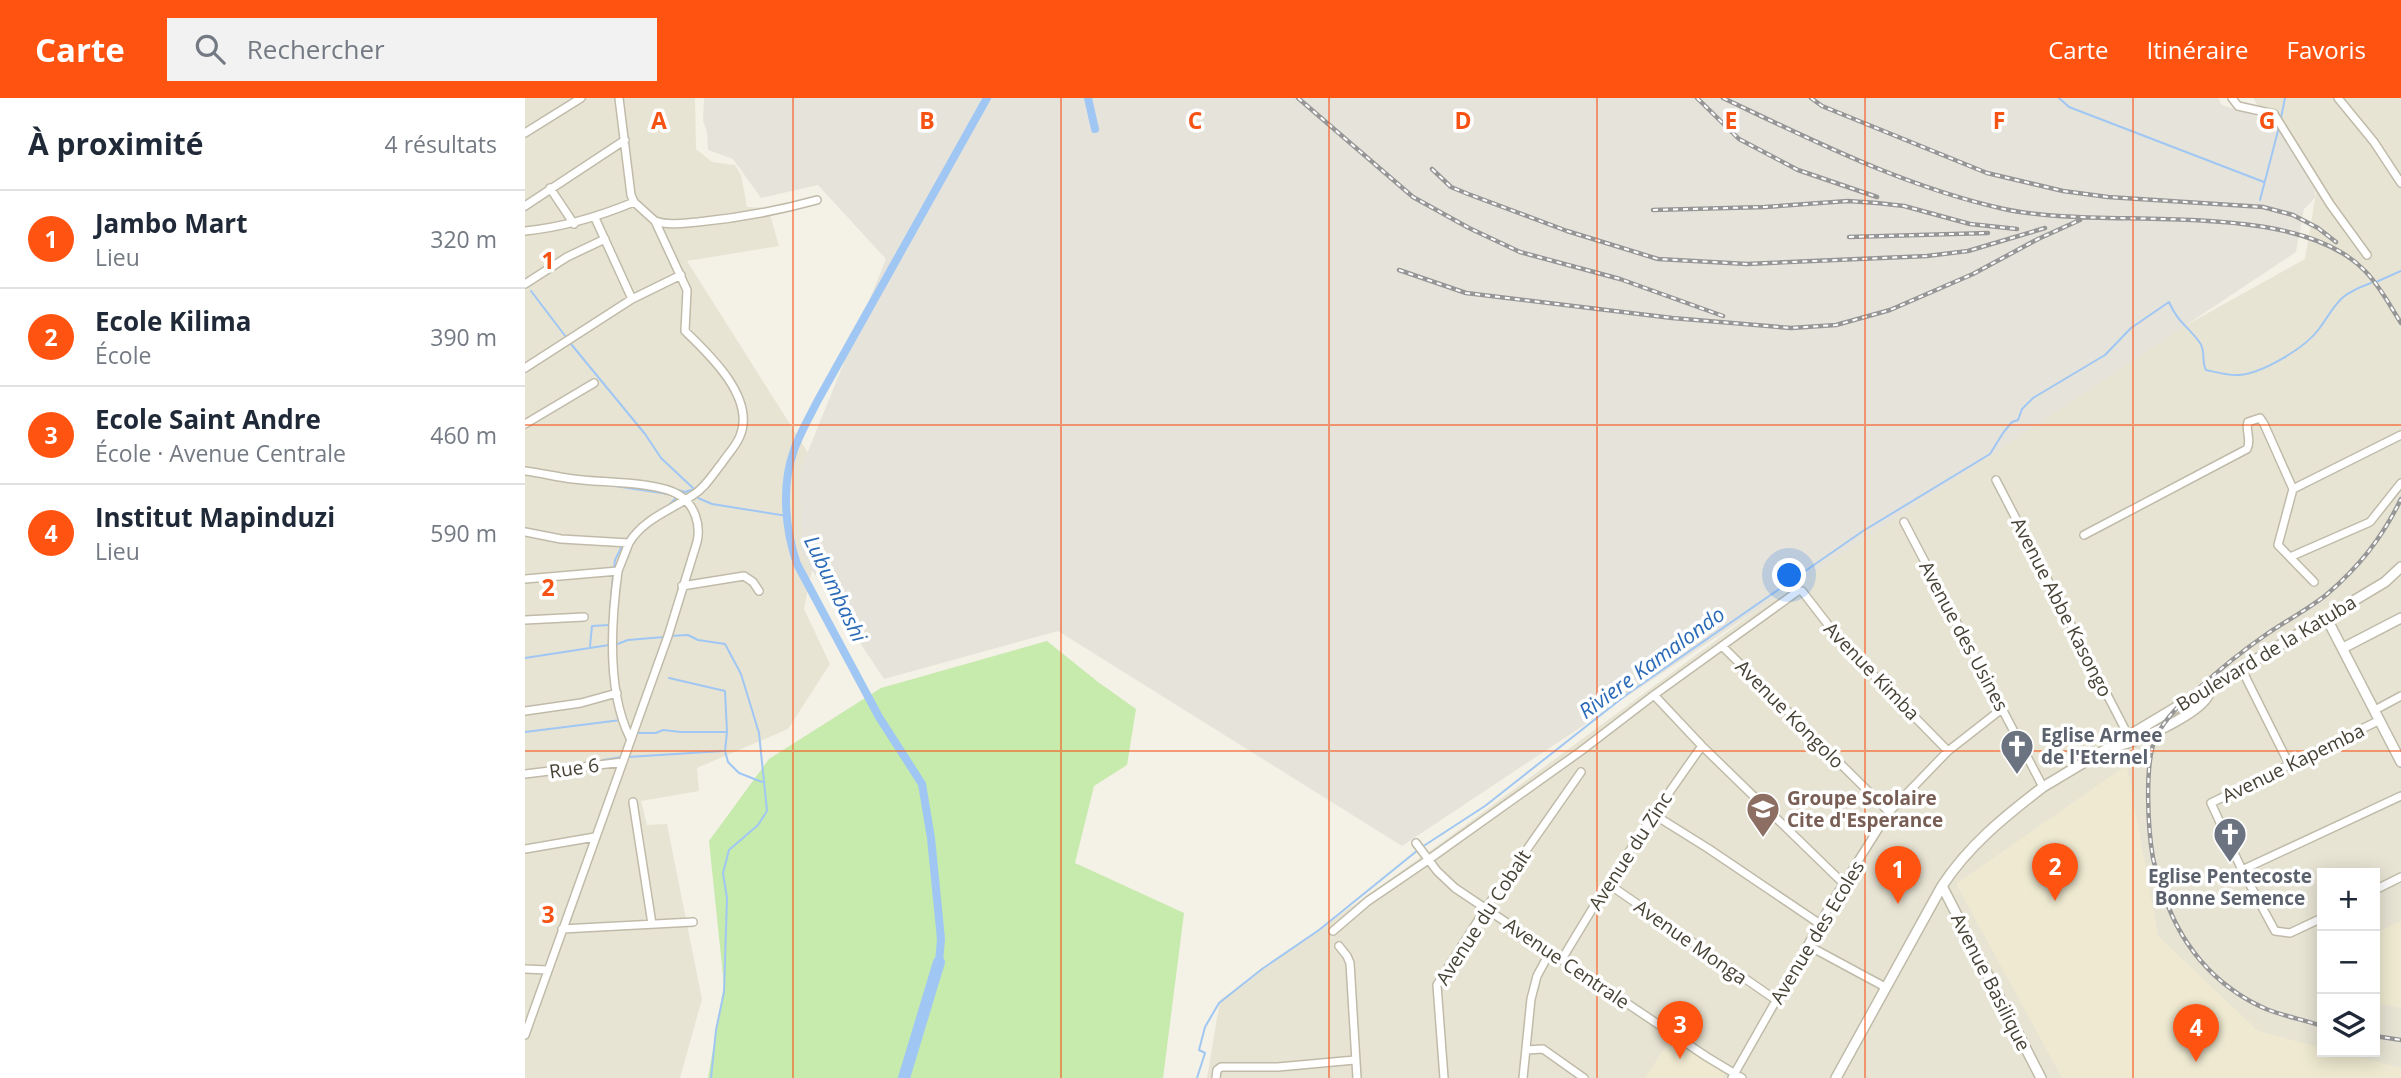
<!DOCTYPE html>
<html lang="fr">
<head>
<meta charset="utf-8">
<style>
  body { margin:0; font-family:"Open Sans",sans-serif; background:#f2f2f3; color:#1f2937 }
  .controls { position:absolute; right:21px; bottom:21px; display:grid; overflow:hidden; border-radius:0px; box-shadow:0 4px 18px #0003 }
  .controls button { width:63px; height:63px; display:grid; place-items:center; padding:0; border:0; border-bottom:2px solid #e0e1e3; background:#fff; color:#1f2937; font:35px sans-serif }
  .you { position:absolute; left:1265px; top:478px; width:24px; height:24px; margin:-18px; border:5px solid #fff; border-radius:50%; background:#1a73e8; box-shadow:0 0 0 10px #1a73e833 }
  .badge { display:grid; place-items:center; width:46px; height:46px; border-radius:50%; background:#ff5312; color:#fff; font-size:23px; font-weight:700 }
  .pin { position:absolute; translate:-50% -58px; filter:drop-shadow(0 2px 4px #0008) }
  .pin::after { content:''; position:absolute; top:37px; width:24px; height:21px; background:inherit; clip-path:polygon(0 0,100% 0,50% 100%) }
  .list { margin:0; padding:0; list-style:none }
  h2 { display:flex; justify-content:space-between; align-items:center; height:91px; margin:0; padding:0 28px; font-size:30px }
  h2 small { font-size:23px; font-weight:400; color:#747a83 }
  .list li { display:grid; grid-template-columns:46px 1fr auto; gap:21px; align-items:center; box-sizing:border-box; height:98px; padding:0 28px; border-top:2px solid #e0e1e3 }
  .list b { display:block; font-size:26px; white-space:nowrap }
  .list p { margin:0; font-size:23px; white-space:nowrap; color:#747a83 }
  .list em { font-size:23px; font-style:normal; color:#747a83 }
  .icon { flex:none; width:38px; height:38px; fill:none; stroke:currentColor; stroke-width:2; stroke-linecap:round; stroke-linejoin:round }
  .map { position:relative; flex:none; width:1876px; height:980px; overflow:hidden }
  header { display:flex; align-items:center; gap:42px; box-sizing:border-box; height:98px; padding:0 35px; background:#ff5312; color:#fff }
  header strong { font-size:33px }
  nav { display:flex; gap:38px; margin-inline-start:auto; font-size:24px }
  .search { width:490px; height:63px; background:#f2f2f3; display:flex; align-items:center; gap:18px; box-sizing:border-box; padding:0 24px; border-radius:0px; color:#747a83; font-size:26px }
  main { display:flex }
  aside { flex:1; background:#fff }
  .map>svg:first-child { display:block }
  .residential { fill:#e8e4d4; fill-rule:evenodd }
  .industrial { fill:#e6e3db }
  .education { fill:#eee9d0 }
  .green { fill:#c7eaad }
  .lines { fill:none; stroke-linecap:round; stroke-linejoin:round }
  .stream { stroke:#a0c7f3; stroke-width:2 }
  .canal { stroke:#a0c7f3; stroke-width:8 }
  .river { stroke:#a0c7f3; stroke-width:12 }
  .minor-casing { stroke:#c0bba9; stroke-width:10 }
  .tertiary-casing { stroke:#c0bba9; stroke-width:12 }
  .minor { stroke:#fff; stroke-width:7 }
  .tertiary { stroke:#fff; stroke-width:9 }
  .rail-casing { stroke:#969696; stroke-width:4.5 }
  .rail { stroke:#fff; stroke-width:2; stroke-dasharray:5; stroke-linecap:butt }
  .grid { fill:none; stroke:#f65214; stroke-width:2; stroke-opacity:0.55 }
  .labels { text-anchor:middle; stroke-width:7; stroke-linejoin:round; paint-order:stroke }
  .street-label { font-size:19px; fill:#474235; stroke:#fff }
  .worship-label { font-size:19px; font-weight:bold; fill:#5b616d; stroke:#fff; text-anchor:start }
  .education-label { font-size:19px; font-weight:bold; fill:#785e54; stroke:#fff; text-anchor:start }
  .water-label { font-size:21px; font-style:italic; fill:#2a6ab7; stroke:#fff }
  .grid-label { font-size:23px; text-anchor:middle; font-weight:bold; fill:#f65214; stroke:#fff; stroke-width:7; stroke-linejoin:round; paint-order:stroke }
</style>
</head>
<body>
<header>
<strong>Carte</strong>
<div class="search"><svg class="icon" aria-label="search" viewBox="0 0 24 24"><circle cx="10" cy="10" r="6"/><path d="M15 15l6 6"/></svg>Rechercher</div>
<nav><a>Carte</a><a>Itinéraire</a><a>Favoris</a></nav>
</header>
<main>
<aside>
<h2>À proximité<small>4 résultats</small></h2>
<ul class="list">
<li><span class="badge">1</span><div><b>Jambo Mart</b><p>Lieu</p></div><em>320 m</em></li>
<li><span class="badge">2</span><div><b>Ecole Kilima</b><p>École</p></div><em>390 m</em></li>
<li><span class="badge">3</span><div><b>Ecole Saint Andre</b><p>École · Avenue Centrale</p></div><em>460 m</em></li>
<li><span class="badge">4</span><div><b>Institut Mapinduzi</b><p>Lieu</p></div><em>590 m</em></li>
</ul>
</aside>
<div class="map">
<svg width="1876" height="980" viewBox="0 0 1876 980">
  <rect width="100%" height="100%" fill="#f4f1e6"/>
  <path class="residential" d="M0 0H170L171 51 187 64 210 67 216 77 222 109 243 110 254 148 162 163 304 388 279 511 305 566 263 631 172 670 174 693 116 703 122 727 142 726 177 901 155 980H0Z
    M1728 0H1876V980H682L695 902 927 737 1487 324 1780 161 1791 95ZM1797 775H1850V954H1797Z"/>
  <path class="industrial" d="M179 0H1693L1697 7 1748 23 1790 92V100L1779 111 1771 154 877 748 533 533 359 581 277 457 275 373 361 161 293 87 236 100 208 61 183 52 182 34 178 23Z"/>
  <path class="education" d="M1602 667 1633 838 1733 933 1797 950V954H1813L1876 970V980H1537L1431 786Z
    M1876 823V910L1850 905V835Z
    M1146 940 1200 976 1198 980H1120Z"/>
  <path class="green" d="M522 543 573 584 611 611 602 667 569 688 550 765 659 815 638 980H183L199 887 184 743 244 661 356 590Z"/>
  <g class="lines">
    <path class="stream" d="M1534 0 1544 9 1739 84
      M1756 20 1760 0
      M1735 102 1754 29
      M1851 184 1876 173
      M6 193 41 239
      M46 246 120 336 136 360 169 391 160 394 128 385
      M90 388 143 396
      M173 400 187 406 262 418
      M141 410 152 399
      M89 470 90 462 98 446
      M85 513 88 477
      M144 538 163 537 173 542 200 546 216 576 234 635 242 713 233 727 204 752 198 775 202 800 199 894 191 932 186 980
      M90 547 103 542 139 539
      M65 548 67 528 84 527
      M0 560 84 547
      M144 580 200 593 202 634 200 653 203 664 214 675 237 684
      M112 633V635H131L138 632 156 634H202
      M0 634 96 622
      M103 659 198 653
      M78 662 97 659
      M897 749 960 708 1101 597 1273 478 1338 433 1465 356 1478 335 1487 324 1493 322 1497 311 1508 300 1580 257 1606 230 1644 204C1653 225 1664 229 1675 245 1681 254 1676 263 1681 272 1691 274 1704 278 1714 277 1738 275 1780 250 1794 231 1813 204 1813 197 1846 185
      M672 980 680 955 674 952 680 929 694 905 737 871 794 832 893 752"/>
    <path class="canal" d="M563 0 570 31
      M414 864 416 841 406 740 397 686 354 619 272 466C260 431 256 388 269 352 275 335 285 318 293 302L462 0"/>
    <path class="river" d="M379 980 414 864"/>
    <defs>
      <path id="minor" d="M1707 0 1713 8 1749 16 1805 106 1842 157
        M1813 0 1849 44 1876 85
        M0 35 56 0
        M25 90 49 126
        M0 108 100 42
        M70 120 107 201
        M130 123C144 128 159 125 173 124 214 120 252 113 292 102
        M0 133C39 129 73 119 109 104
        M0 186 42 159 80 141
        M0 270 107 201 156 177
        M0 326 69 285
        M0 373C16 375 32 379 48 381 76 385 132 383 154 397 170 407 176 427 172 444L143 538 0 937
        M1471 382 1603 637
        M1379 424 1518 689
        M0 434 36 441 104 445C118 421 146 412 168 397 180 390 188 376 197 365 203 356 211 348 215 338 231 300 184 256 160 233L162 192 130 123 109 104 106 97 94 0
        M1559 437 1722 351C1727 342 1720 333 1723 324L1735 320 1739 326 1768 391
        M1765 459 1845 424 1876 385
        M93 473C86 524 82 594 105 640
        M0 481 93 473 104 445
        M1789 484 1753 447 1768 391 1876 337
        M157 488 219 478 228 484 234 493
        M0 522 59 519
        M1197 548 1364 714
        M1716 570 1764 666
        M1129 597 1273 493H1277L1318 546 1423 653
        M1850 612 1876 598
        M0 613 56 605 92 595
        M0 676 98 664
        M108 704 127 826
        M1128 716 1184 751 1295 826
        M891 745 912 773 930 790 1182 959 1217 980
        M0 751 70 739
        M1717 772 1876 698
        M1082 785 1251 902
        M1850 792 1876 779
        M1797 820 1765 835 1750 833 1717 772 1686 705 1855 622
        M37 831 168 824
        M808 833 843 803 903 762 1056 653 1129 597 1177 648 1319 786
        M814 848 822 858 825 865 832 980
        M1284 848 1360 889
        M1037 861C1080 788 1127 717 1177 648
        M0 871 23 872
        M1001 952 1018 951 1059 980
        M691 980 692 972 696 969H753L830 962
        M919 980 912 887 961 810 1056 674
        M998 980 1006 901 1012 878 1025 854
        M1207 980 1307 804 1364 714 1423 653 1478 610"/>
      <path id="tertiary" d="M1801 519 1876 664
        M1818 550 1876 520
        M1589 648C1610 646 1666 619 1680 602 1684 598 1685 592 1688 587
        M1417 788 1516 980
        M1311 980 1417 788C1444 747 1479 719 1518 689L1860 484 1876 469"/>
    </defs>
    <use href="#minor" class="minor-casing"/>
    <use href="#tertiary" class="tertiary-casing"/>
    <use href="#minor" class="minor"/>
    <use href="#tertiary" class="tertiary"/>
    <defs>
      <path id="rail" d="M773 0 888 99 944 130 995 154 1095 181 1198 218
        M1172 0 1214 41 1273 72 1352 99
        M1198 0C1289 43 1380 89 1479 111 1577 133 1768 98 1840 173 1855 188 1865 208 1876 225
        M1286 0 1297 8 1462 75 1538 93 1583 99 1738 109 1768 117 1793 130 1811 144
        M907 71 926 89 943 96 1042 133 1133 161 1222 166 1402 158 1443 153 1520 130
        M1128 112 1240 109 1323 103 1352 105 1379 108 1445 126 1492 131
        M1324 139 1463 135
        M874 172 941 195 1147 220 1266 230 1311 227 1365 212 1448 176 1513 141 1555 122
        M1797 928C1779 922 1759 918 1741 911 1689 888 1653 845 1637 790 1634 780 1630 770 1628 760 1623 732 1619 664 1631 639 1641 619 1656 605 1673 591 1694 572 1716 554 1739 538 1759 524 1782 512 1801 497 1834 469 1857 440 1876 401
        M1850 938 1876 942"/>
    </defs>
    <use href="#rail" class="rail-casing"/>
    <use href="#rail" class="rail"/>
  </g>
  <path class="grid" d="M268 0V980M536 0V980M804 0V980M1072 0V980M1340 0V980M1608 0V980M0 327H1876M0 653H1876"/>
  <defs>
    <symbol id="church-pin" viewBox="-11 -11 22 30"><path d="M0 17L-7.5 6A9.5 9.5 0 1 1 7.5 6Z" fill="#6b7280" stroke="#fff"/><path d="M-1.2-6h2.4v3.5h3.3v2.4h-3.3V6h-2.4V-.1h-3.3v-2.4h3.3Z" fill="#fff"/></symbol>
    <symbol id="school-pin" viewBox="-11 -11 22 30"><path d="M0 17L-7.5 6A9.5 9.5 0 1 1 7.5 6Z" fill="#8d6e63" stroke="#fff"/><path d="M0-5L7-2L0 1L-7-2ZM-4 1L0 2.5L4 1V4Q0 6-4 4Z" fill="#fff"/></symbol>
  </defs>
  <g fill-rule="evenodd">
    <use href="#church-pin" x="1473" y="629" width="38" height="52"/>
    <use href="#school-pin" x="1219" y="692" width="38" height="52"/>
    <use href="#church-pin" x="1686" y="717" width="38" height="52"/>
  </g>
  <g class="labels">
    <g class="street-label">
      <text transform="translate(1537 509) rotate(63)" y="7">Avenue Abbe Kasongo</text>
      <text transform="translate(1439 538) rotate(62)" y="7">Avenue des Usines</text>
      <text transform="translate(1741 555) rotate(-31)" y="7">Boulevard de la Katuba</text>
      <text transform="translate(1347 573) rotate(46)" y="7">Avenue Kimba</text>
      <text transform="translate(1265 616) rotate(45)" y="7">Avenue Kongolo</text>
      <text transform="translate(1768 665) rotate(-26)" y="7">Avenue Kapemba</text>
      <text transform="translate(49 670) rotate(-8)" y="7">Rue 6</text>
      <text transform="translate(1105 753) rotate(-57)" y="7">Avenue du Zinc</text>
      <text transform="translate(958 819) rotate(-57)" y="7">Avenue du Cobalt</text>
      <text transform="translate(1292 834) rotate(-59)" y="7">Avenue des Ecoles</text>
      <text transform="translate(1166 844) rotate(35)" y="7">Avenue Monga</text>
      <text transform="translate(1042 865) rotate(34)" y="7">Avenue Centrale</text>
      <text transform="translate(1466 884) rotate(63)" y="7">Avenue Basilique</text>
    </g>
    <g class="worship-label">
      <text x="1516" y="644">Eglise Armee<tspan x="1516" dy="22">de l'Eternel</tspan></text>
      <text x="1705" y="785" text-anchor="middle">Eglise Pentecoste<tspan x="1705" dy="22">Bonne Semence</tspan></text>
    </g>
    <g class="education-label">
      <text x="1262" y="707">Groupe Scolaire<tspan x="1262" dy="22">Cite d'Esperance</tspan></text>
    </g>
    <g class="water-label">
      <text transform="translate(310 491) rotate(64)" y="7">Lubumbashi</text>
      <text transform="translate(1127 565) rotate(-36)" y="7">Riviere Kamalondo</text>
    </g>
  </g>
  <g class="grid-label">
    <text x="134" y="31">A</text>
    <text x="402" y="31">B</text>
    <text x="670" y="31">C</text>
    <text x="938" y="31">D</text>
    <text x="1206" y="31">E</text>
    <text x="1474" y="31">F</text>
    <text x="1742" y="31">G</text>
    <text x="23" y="171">1</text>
    <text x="23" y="498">2</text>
    <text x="23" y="825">3</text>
  </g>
</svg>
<div class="controls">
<button>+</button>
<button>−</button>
<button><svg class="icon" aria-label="layers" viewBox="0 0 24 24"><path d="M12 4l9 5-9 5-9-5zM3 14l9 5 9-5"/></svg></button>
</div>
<div class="you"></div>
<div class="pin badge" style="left:1373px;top:806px">1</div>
<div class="pin badge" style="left:1530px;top:803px">2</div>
<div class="pin badge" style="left:1155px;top:961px">3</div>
<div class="pin badge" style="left:1671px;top:964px">4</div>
</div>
</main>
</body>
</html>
